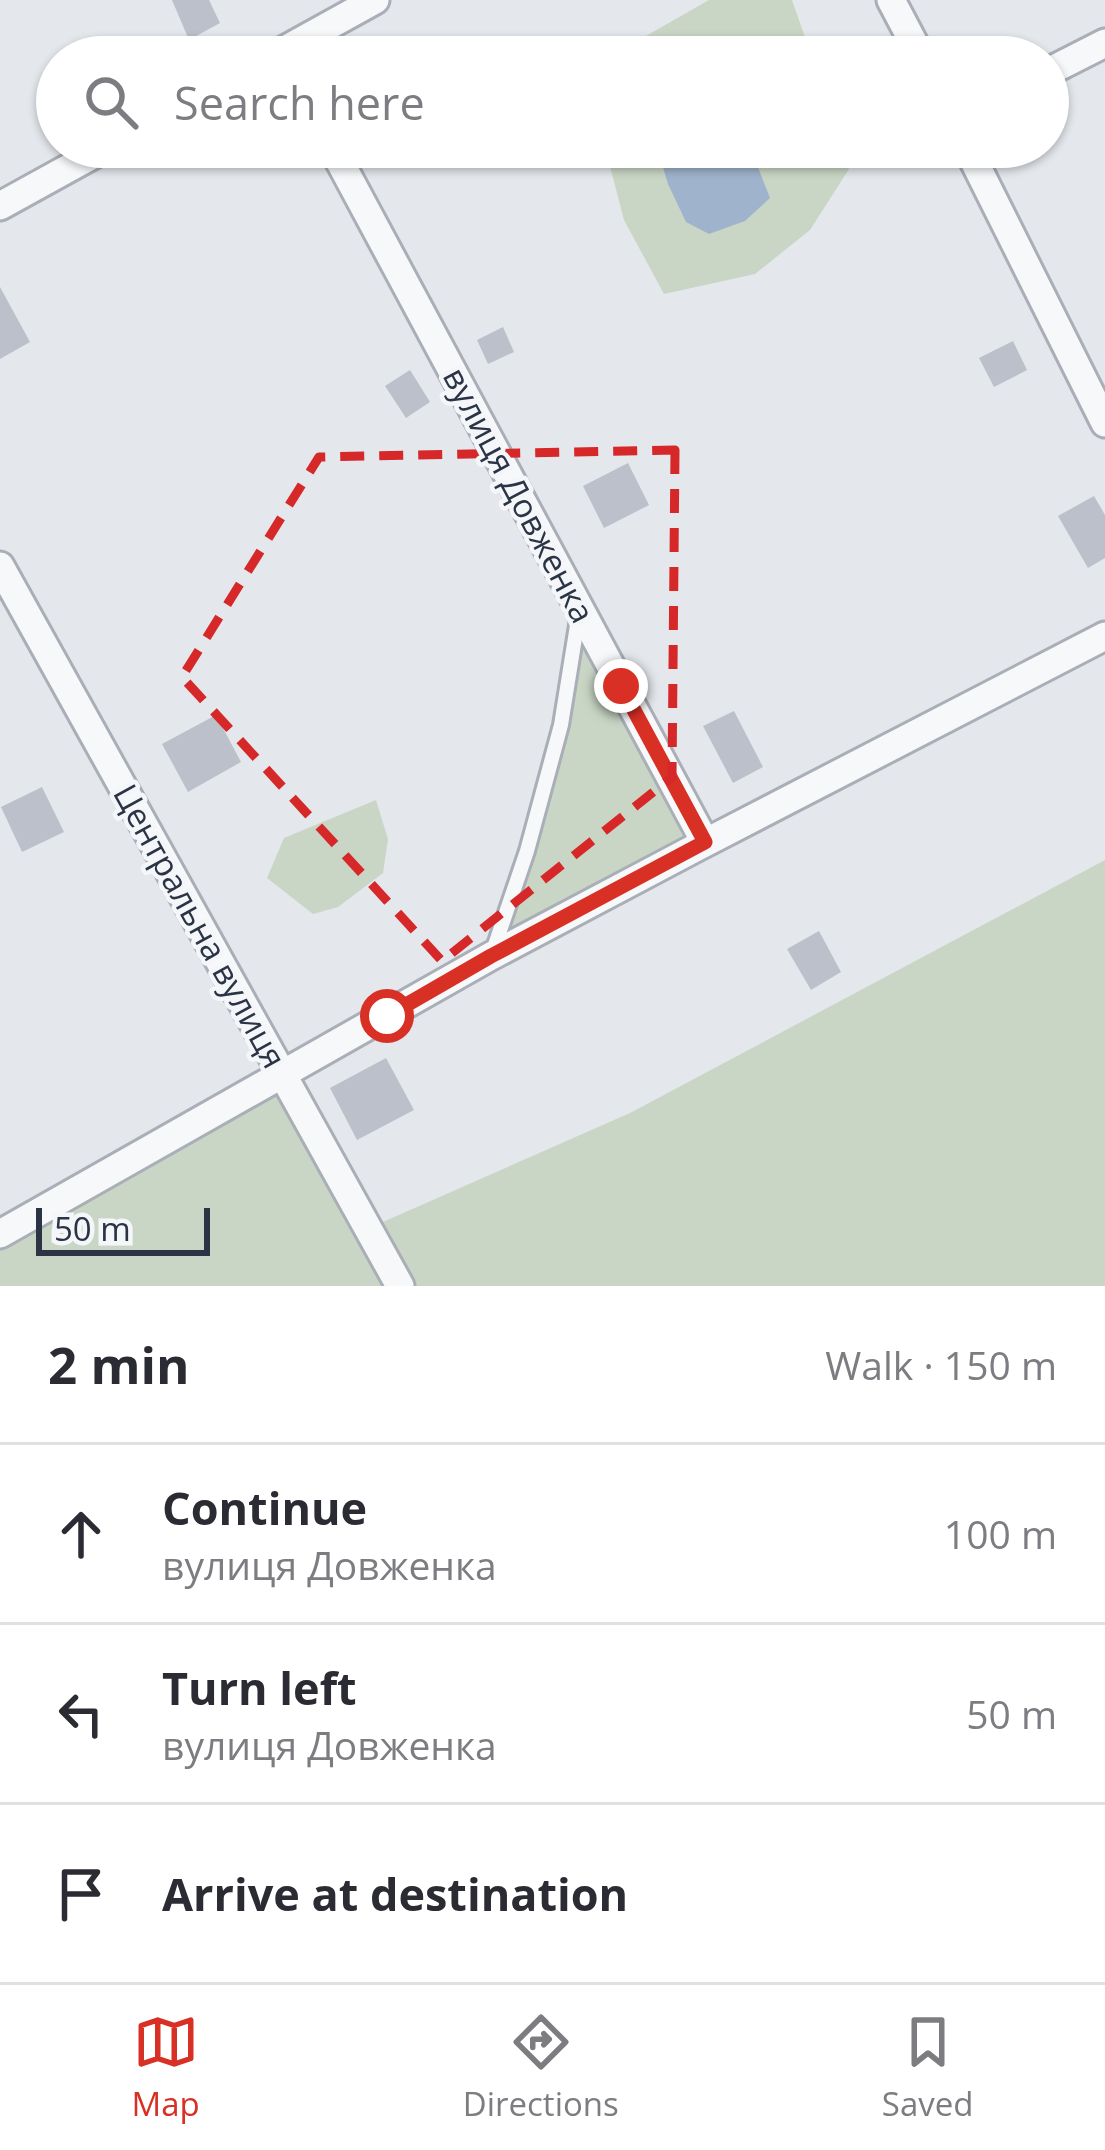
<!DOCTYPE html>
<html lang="en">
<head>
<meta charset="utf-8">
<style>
  body { margin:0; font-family:"Open Sans",sans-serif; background:#f7f7f7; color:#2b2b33 }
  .scale { position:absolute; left:36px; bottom:30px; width:174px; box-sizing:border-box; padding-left:12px; border:6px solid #2b3445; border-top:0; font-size:33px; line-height:42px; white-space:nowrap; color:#2b3445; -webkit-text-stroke:9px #f4f6f9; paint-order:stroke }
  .stop { position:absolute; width:36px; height:36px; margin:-27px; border:9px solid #d93025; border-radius:50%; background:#fff }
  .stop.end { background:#d93025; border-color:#fff; box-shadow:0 3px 12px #0008 }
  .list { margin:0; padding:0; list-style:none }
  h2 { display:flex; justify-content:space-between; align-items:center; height:156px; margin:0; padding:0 48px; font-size:51px }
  h2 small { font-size:39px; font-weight:400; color:#7c7c81 }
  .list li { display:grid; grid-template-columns:78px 1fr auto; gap:36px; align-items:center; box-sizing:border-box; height:180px; padding:0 48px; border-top:3px solid #e1e1e2 }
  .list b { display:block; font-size:45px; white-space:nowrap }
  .list p { margin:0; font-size:39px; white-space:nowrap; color:#7c7c81 }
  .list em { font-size:39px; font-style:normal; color:#7c7c81 }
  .icon { flex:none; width:66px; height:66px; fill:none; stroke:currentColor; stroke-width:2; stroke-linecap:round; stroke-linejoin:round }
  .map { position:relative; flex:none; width:1105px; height:1286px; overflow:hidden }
  .search { position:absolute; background:#fff; box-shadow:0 3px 9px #0004; left:36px; right:36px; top:36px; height:132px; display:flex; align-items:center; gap:30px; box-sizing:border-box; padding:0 42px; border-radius:66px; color:#7c7c81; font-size:45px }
  .sheet { height:696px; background:#fff }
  nav { display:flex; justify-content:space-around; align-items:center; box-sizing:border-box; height:168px; border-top:3px solid #e1e1e2; background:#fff; font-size:33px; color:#7c7c81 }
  nav a { display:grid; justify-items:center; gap:6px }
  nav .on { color:#d93025 }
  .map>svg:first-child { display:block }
  .green { fill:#c9d6c5 }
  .water { fill:#9fb4cc }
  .building { fill:#bbc0ca }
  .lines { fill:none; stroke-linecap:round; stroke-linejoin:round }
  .lane-casing { stroke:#a9aeb7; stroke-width:20 }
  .street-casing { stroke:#a9aeb7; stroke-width:33 }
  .lane { stroke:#f7f8fa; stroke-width:14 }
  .street { stroke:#f7f8fa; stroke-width:27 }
  .route { stroke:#d93025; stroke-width:15 }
  .marked { fill:none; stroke:#d62828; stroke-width:9; stroke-dasharray:24 15; stroke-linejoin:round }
  .labels { text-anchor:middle; stroke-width:9; stroke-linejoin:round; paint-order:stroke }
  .street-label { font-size:33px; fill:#2b3445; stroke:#f4f6f9 }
</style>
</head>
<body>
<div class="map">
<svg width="1105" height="1286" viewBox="0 0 1105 1286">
  <rect width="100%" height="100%" fill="#e4e7ec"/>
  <path class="green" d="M709 0H792L812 57H609Z
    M605 147H842L849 169 810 230 755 274 664 294 624 220Z
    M580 608 697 847 491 956 527 851Z
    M376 800 388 839 383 873 338 907 313 914 267 878 284 838Z
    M1105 860V1286H0V1224L283 1076 367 1229 630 1113Z"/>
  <path class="water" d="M657 147H750L770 198 745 221 709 234 686 222 668 184Z"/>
  <path class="building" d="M172 0H209L220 23 189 40Z
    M0 287 30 342 0 359Z
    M503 327 514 352 488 364 477 340Z
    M1013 341 1027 370 994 387 979 358Z
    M410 370 430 402 406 418 385 386Z
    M628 463 649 505 604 528 583 486Z
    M1094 496 1105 515V558L1088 568 1058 516Z
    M734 711 763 767 733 783 703 726Z
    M216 715 241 762 188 792 162 744Z
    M42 787 64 832 22 852 1 807Z
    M819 931 841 972 811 990 787 949Z
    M386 1058 414 1110 357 1140 330 1088Z"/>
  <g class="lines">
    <defs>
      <path id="lane" d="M493 951 527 851 561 725 579 613"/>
      <path id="street" d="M891 0 921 57
        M272 57 375 0
        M1048 72 1105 43
        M332 147 705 842
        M967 147 1105 423
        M0 206 107 147
        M0 566 400 1286
        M0 1234 491 956 697 847 1105 636"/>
    </defs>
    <use href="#lane" class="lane-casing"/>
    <use href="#street" class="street-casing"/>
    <use href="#lane" class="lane"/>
    <use href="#street" class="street"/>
  </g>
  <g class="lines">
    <path class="route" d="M387 1016 491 956 705 842 621 686"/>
  </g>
  <path class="marked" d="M675 450 672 777 442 961 182 677 319 457Z"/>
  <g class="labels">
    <g class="street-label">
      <text transform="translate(519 495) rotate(62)" y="12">вулиця Довженка</text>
      <text transform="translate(200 926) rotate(61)" y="12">Центральна вулиця</text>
    </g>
  </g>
</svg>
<div class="scale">50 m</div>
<div class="stop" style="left:387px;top:1016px"></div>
<div class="stop end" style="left:621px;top:686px"></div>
<div class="search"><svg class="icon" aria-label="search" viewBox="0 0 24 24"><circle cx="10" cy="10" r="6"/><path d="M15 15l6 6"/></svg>Search here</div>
</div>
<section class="sheet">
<h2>2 min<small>Walk · 150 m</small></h2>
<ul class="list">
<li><svg class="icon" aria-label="ahead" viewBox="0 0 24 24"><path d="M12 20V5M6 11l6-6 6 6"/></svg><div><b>Continue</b><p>вулиця Довженка</p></div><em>100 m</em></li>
<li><svg class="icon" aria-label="left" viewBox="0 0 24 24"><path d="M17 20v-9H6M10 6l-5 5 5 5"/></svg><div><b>Turn left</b><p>вулиця Довженка</p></div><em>50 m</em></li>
<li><svg class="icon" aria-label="arrive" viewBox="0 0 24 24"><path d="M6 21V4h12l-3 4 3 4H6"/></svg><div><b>Arrive at destination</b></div></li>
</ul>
</section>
<nav>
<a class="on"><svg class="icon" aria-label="map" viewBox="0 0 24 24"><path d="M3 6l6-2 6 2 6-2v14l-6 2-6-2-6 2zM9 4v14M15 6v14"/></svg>Map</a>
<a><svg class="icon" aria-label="directions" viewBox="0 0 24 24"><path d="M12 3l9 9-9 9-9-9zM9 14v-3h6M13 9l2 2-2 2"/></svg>Directions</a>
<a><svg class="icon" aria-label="saved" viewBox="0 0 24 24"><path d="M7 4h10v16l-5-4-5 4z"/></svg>Saved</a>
</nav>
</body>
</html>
